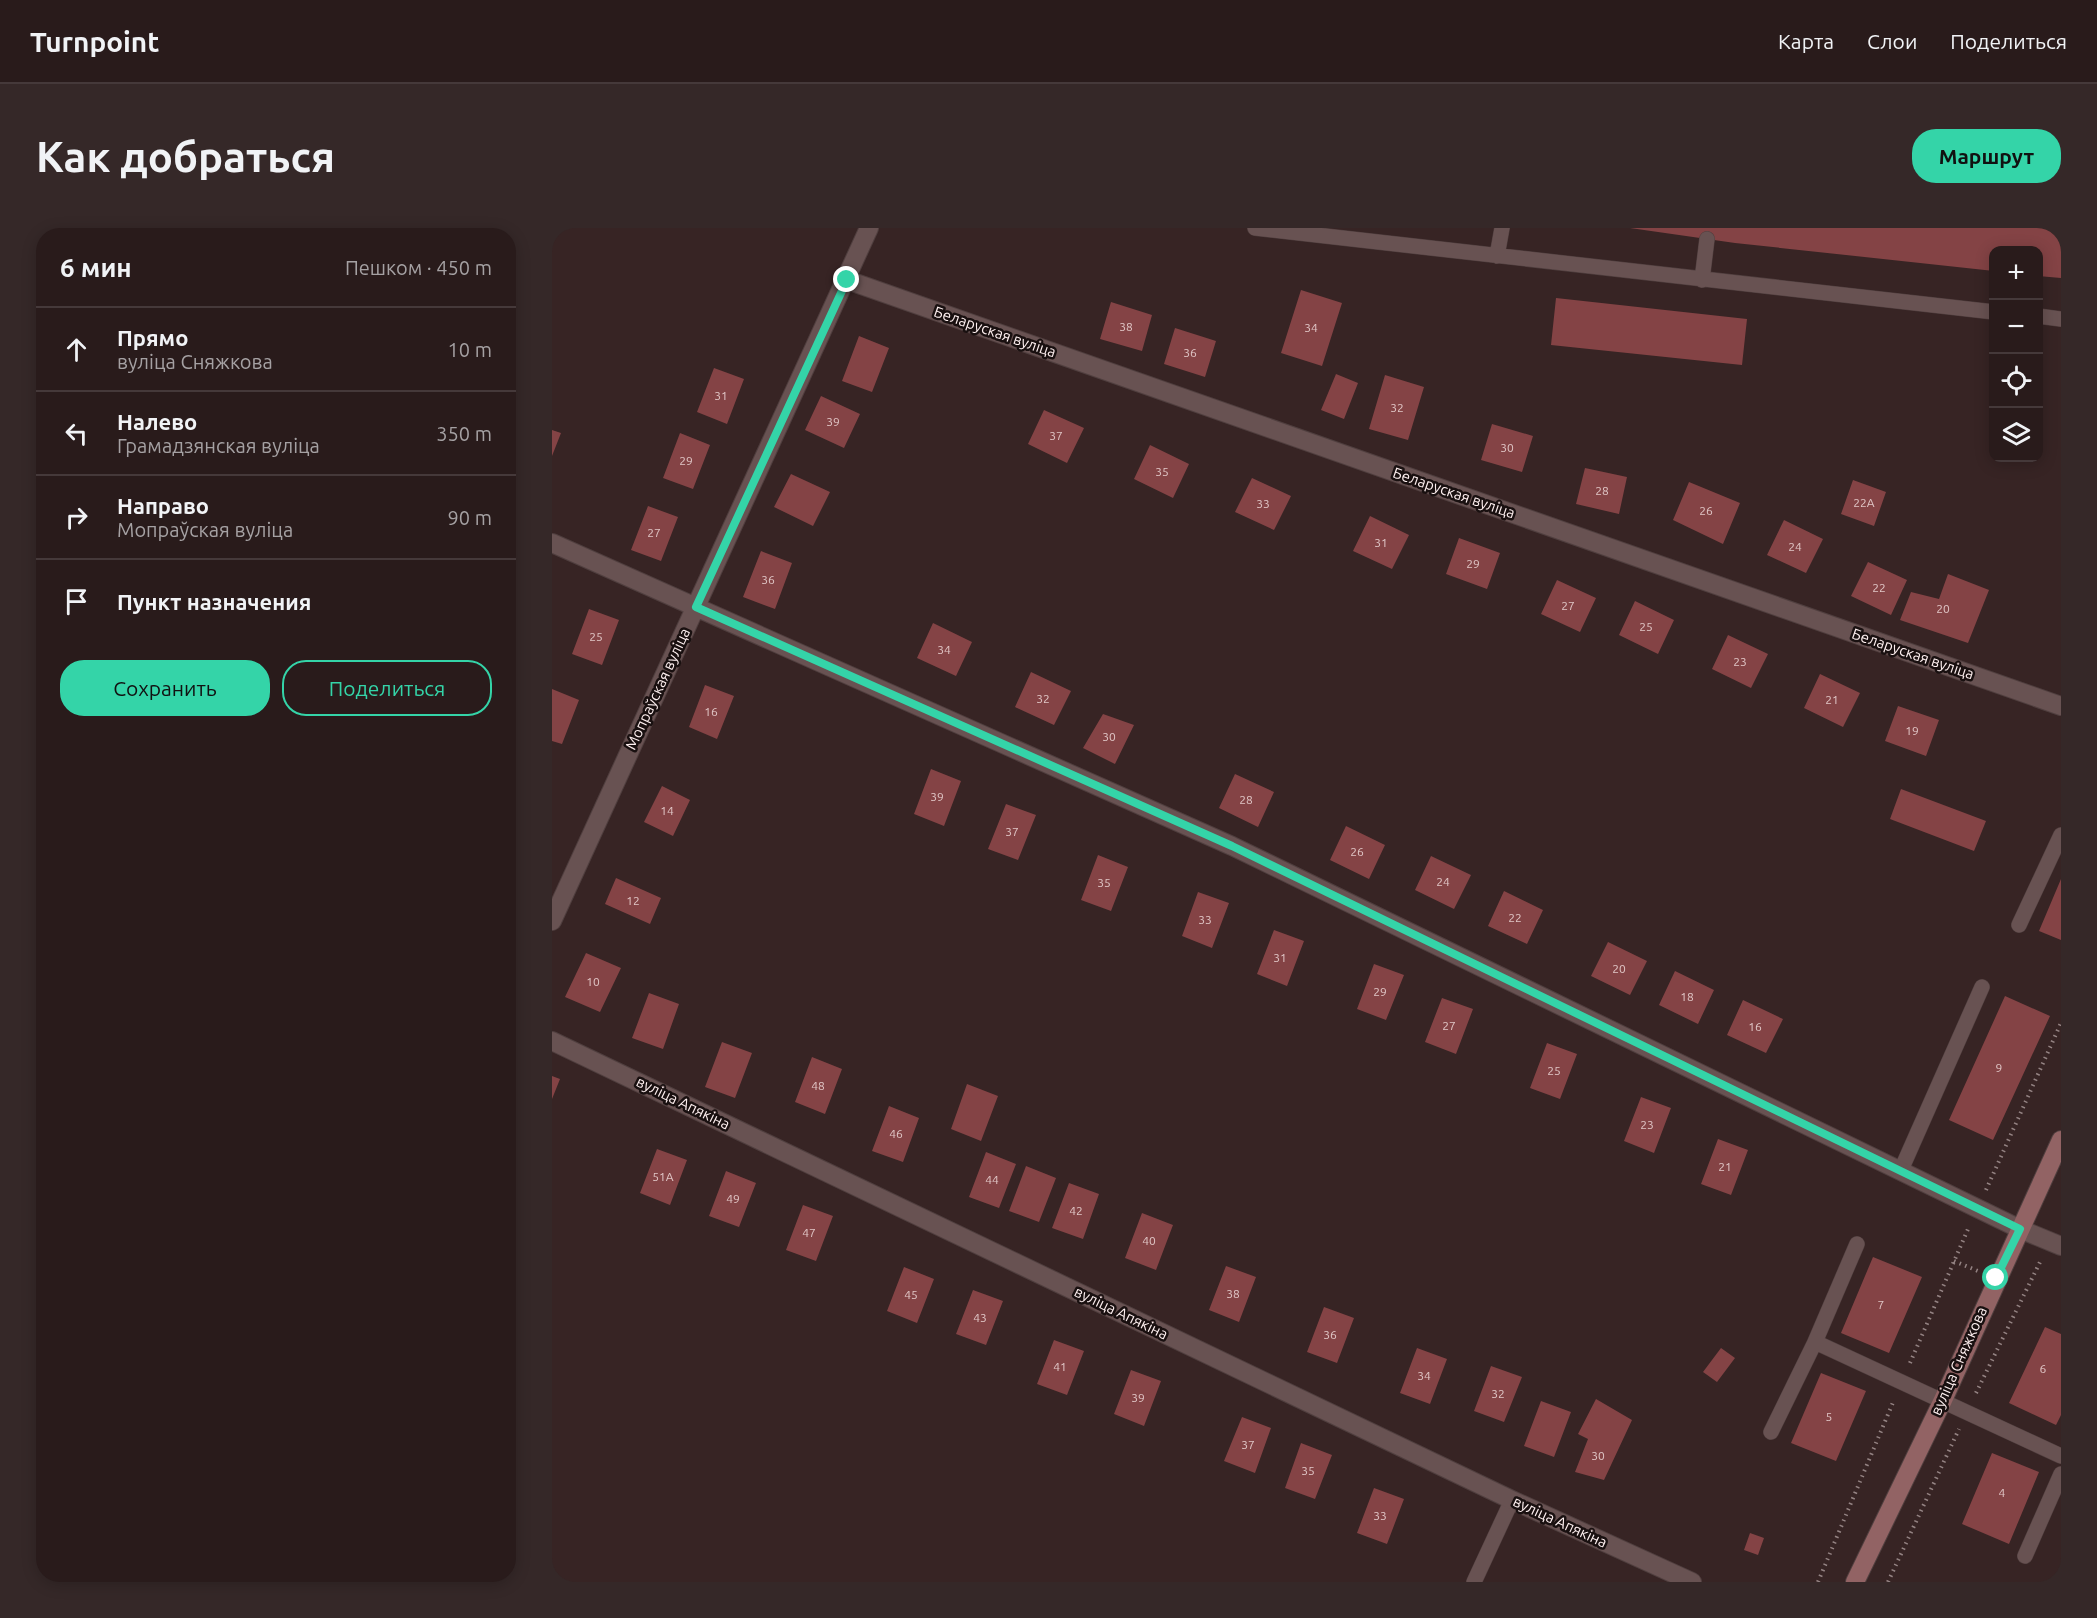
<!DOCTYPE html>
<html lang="ru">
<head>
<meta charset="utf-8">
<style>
  body { margin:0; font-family:Ubuntu,sans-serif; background:#352828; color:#f1f3f6 }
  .controls { position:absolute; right:18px; top:18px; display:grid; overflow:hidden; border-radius:12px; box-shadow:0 3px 15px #0003 }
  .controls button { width:54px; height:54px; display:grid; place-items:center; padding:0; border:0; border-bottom:2px solid #45393a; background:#291b1b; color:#f1f3f6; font:30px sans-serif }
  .stop { position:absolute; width:18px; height:18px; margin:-14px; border:4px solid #34d4a8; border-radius:50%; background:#fff }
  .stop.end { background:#34d4a8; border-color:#fff; box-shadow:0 2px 6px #0008 }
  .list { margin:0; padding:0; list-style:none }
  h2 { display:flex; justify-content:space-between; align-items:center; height:78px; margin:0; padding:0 24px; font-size:26px }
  h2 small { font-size:20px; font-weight:400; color:#a5a1a3 }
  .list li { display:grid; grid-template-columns:39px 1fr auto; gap:18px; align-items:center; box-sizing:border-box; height:84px; padding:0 24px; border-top:2px solid #45393a }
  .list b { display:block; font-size:22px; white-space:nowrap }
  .list p { margin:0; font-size:20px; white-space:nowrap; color:#a5a1a3 }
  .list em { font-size:20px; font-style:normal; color:#a5a1a3 }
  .actions { display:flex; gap:12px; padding:18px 24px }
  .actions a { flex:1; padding:14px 0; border:2px solid #34d4a8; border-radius:24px; text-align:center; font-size:21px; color:#34d4a8 }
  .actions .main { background:#34d4a8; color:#111 }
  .icon { flex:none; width:33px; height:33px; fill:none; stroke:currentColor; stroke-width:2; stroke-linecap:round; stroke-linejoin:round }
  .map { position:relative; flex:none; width:1509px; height:1354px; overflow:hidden; border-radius:24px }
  header { display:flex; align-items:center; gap:36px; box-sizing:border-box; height:84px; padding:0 30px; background:#291b1b; border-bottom:2px solid #45393a }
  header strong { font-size:28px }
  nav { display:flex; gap:33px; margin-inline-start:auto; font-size:21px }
  .intro { display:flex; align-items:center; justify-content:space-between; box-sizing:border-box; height:144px; padding:0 36px }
  h1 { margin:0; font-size:42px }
  .button { padding:15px 27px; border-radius:24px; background:#34d4a8; color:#111; font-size:21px; font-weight:700 }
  main { display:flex; gap:36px; padding:0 36px }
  aside { flex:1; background:#291b1b; border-radius:24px; box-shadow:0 3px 15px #0003 }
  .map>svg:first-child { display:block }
  .building { fill:#844345 }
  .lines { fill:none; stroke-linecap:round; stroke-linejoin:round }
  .lane-casing { stroke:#503f3f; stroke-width:16 }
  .street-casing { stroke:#503f3f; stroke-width:20 }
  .secondary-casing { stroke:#503f3f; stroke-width:20 }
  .path { stroke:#948383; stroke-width:4; stroke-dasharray:1.5 4.5; stroke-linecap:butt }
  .lane { stroke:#685252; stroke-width:15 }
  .street { stroke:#685252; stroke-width:18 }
  .secondary { stroke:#926364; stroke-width:18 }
  .route { stroke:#34d4a8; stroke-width:8 }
  .labels { text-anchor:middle; stroke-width:5; stroke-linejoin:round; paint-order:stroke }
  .number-label { font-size:12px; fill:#e0c6c6 }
  .street-label { font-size:15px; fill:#fff1f1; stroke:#191010 }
</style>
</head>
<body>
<header>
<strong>Turnpoint</strong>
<nav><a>Карта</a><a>Слои</a><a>Поделиться</a></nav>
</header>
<div class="intro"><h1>Как добраться</h1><a class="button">Маршрут</a></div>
<main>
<aside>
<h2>6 мин<small>Пешком · 450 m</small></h2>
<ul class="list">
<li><svg class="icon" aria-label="ahead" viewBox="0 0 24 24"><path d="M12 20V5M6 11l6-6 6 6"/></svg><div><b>Прямо</b><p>вуліца Сняжкова</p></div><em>10 m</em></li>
<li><svg class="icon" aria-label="left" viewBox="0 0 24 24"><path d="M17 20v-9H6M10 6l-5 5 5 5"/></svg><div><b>Налево</b><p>Грамадзянская вуліца</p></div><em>350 m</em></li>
<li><svg class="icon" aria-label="right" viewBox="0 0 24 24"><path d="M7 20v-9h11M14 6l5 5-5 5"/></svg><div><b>Направо</b><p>Мопраўская вуліца</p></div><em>90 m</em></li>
<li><svg class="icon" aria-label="arrive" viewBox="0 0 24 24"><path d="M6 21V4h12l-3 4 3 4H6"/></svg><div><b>Пункт назначения</b></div></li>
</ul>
<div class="actions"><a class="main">Сохранить</a><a>Поделиться</a></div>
</aside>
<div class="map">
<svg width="1509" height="1354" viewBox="0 0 1509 1354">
  <rect width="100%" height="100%" fill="#372424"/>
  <path class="building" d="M1078 0H1509V50L1486 48V22H1442V43L1183 15Z
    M749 62 790 75 770 138 729 125Z
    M1004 70 1195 91 1190 137 999 117Z
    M559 74 600 87 590 123 548 111Z
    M623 100 664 113 653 149 612 136Z
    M307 108 337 120 320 164 290 153Z
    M162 140 192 151 175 196 145 184Z
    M784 146 806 155 792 191 769 182Z
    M833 147 872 159 856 212 817 201Z
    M269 168 308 186 292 220 253 202Z
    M492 182 532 200 515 235 476 216Z
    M940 196 981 208 970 244 929 232Z
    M0 202 9 205 0 228Z
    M128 205 158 217 141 261 111 250Z
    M598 217 637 236 621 270 582 251Z
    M1033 240 1075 249 1067 286 1024 276Z
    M239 246 278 264 261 298 222 279Z
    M700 250 739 268 722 302 683 284Z
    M1301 252 1334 264 1322 298 1289 286Z
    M1137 254 1188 275 1171 316 1121 292Z
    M96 278 126 289 109 333 79 322Z
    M818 288 857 307 840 341 801 323Z
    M1232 292 1271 311 1254 345 1215 327Z
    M907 310 948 325 935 361 894 346Z
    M209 323 240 335 223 381 191 369Z
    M1316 334 1355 352 1339 387 1299 368Z
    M1396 346 1437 362 1416 415 1348 392 1359 364 1387 371Z
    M1005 352 1044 370 1028 404 989 386Z
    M1083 373 1122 392 1106 426 1067 407Z
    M37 381 67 392 50 437 20 426Z
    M381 395 420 414 404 448 365 430Z
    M1176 407 1216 426 1199 460 1160 441Z
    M479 444 519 463 502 497 463 479Z
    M1268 446 1308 465 1291 499 1252 480Z
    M153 457 182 468 165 511 137 499Z
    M0 461 27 472 10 516 0 513Z
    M1346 478 1387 492 1374 528 1333 513Z
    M551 486 582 497 563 536 531 520Z
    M379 541 409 553 392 598 362 586Z
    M683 546 722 564 706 599 667 580Z
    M110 558 138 572 121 608 92 594Z
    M1349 561 1434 593 1422 623 1338 591Z
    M454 576 484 587 466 632 436 621Z
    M794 598 833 617 817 651 778 632Z
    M546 627 576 639 559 683 529 672Z
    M879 628 919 647 902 681 863 662Z
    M64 650 109 670 98 696 53 676Z
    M1509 651V712L1487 703Z
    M952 663 991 682 975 716 936 698Z
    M646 664 677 675 660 720 630 708Z
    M722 702 752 713 735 758 705 746Z
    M1056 714 1095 733 1078 767 1039 748Z
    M34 725 69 740 48 784 13 769Z
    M822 736 852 747 834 792 805 781Z
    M1123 743 1162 762 1146 796 1107 777Z
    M97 765 127 776 111 821 80 810Z
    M1453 768 1498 788 1441 912 1397 892Z
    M890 770 921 781 904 826 873 814Z
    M1191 772 1231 791 1214 825 1175 807Z
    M170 814 200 825 183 870 153 859Z
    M995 815 1025 826 1008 871 978 860Z
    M260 829 290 841 273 886 243 874Z
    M0 848 8 851 0 871Z
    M415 856 446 868 429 913 399 901Z
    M1089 869 1119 880 1102 925 1072 913Z
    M337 878 367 890 351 934 320 923Z
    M1166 911 1196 922 1179 967 1149 956Z
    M105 921 135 932 118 977 88 965Z
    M434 924 464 936 447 980 417 969Z
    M474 938 504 950 487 994 457 983Z
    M174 943 204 955 187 999 157 988Z
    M517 955 547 966 531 1011 500 1000Z
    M251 977 281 988 264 1033 234 1022Z
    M590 985 621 997 604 1042 573 1030Z
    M1321 1029 1370 1049 1337 1125 1289 1105Z
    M674 1038 704 1049 687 1094 657 1082Z
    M352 1039 382 1051 365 1095 335 1083Z
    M421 1062 451 1073 434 1117 404 1106Z
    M772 1079 802 1090 785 1135 755 1124Z
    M1493 1099 1509 1106V1187L1504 1197 1457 1175Z
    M502 1112 532 1123 515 1167 485 1156Z
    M865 1120 895 1131 878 1176 848 1165Z
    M1169 1120 1183 1130 1165 1154 1151 1144Z
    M939 1138 970 1149 952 1194 922 1183Z
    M579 1142 609 1153 592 1198 562 1186Z
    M1269 1145 1314 1163 1284 1233 1239 1215Z
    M1044 1171 1080 1192 1052 1252 1023 1244 1036 1211 1026 1206Z
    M989 1173 1019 1184 1002 1229 972 1218Z
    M690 1189 719 1200 703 1245 672 1233Z
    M749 1215 780 1227 763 1271 733 1260Z
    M1440 1225 1487 1244 1457 1316 1410 1296Z
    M822 1260 852 1271 835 1316 805 1305Z
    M1198 1305 1212 1310 1206 1327 1192 1322Z"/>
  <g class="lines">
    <defs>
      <path id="lane" d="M703 0 1442 84
        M945 28 950 0
        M1150 52 1155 11
        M1486 88 1509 91
        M1467 697 1509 607
        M1349 942 1430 759
        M1305 1016 1263 1114 1509 1228
        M1219 1204 1263 1114
        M1473 1328 1509 1246
        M922 1354 960 1272"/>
      <path id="street" d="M295 52 1509 478
        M0 315 680 618 1468 1001 1509 1018
        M0 693 317 0
        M0 813 960 1272 1140 1354"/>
      <path id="secondary" d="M1303 1354 1391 1172 1509 912"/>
    </defs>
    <use href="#lane" class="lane-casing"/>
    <use href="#street" class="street-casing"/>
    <use href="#secondary" class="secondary-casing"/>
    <path class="path" d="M1434 962 1509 795
      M1402 1033 1426 1043
      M1358 1135 1416 1001
      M1424 1165 1488 1034
      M1266 1354 1342 1172
      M1336 1354 1407 1201"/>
    <use href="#lane" class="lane"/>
    <use href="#street" class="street"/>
    <use href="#secondary" class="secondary"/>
  </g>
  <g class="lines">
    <path class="route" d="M295 52 144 379 680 618 1468 1001 1444 1050"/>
  </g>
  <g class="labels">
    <g class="number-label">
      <text x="574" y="103">38</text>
      <text x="759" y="104">34</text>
      <text x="638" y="129">36</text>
      <text x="169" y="172">31</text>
      <text x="845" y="184">32</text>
      <text x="281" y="198">39</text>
      <text x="504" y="212">37</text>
      <text x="955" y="224">30</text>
      <text x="134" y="237">29</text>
      <text x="610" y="248">35</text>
      <text x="1050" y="267">28</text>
      <text x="1312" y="279">22А</text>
      <text x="711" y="280">33</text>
      <text x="1154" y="287">26</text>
      <text x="102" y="309">27</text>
      <text x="829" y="319">31</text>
      <text x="1243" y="323">24</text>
      <text x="921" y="340">29</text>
      <text x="216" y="356">36</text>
      <text x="1327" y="364">22</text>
      <text x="1016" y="382">27</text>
      <text x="1391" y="385">20</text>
      <text x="1094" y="403">25</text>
      <text x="44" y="413">25</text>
      <text x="392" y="426">34</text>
      <text x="1188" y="438">23</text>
      <text x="491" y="475">32</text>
      <text x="1280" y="476">21</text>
      <text x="159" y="488">16</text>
      <text x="1360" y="507">19</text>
      <text x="557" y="513">30</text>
      <text x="385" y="573">39</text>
      <text x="694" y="576">28</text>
      <text x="115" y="587">14</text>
      <text x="460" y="608">37</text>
      <text x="805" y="628">26</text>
      <text x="891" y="658">24</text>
      <text x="552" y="659">35</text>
      <text x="81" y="677">12</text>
      <text x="963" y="694">22</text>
      <text x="653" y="696">33</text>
      <text x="728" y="734">31</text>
      <text x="1067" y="745">20</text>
      <text x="41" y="758">10</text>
      <text x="828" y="768">29</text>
      <text x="1135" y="773">18</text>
      <text x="897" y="802">27</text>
      <text x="1203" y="803">16</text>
      <text x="1447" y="844">9</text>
      <text x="1002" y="847">25</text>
      <text x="266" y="862">48</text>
      <text x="1095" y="901">23</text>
      <text x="344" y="910">46</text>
      <text x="1173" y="943">21</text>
      <text x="111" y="953">51А</text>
      <text x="440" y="956">44</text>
      <text x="181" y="975">49</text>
      <text x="524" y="987">42</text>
      <text x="257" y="1009">47</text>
      <text x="597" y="1017">40</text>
      <text x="681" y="1070">38</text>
      <text x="359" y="1071">45</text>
      <text x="1329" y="1081">7</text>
      <text x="428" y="1094">43</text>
      <text x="778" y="1111">36</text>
      <text x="508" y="1143">41</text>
      <text x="1491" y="1145">6</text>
      <text x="872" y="1152">34</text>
      <text x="946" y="1170">32</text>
      <text x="586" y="1174">39</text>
      <text x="1277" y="1193">5</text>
      <text x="696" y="1221">37</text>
      <text x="1046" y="1232">30</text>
      <text x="756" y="1247">35</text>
      <text x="1450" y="1269">4</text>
      <text x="828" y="1292">33</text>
    </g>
    <g class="street-label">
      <text transform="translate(443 104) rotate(19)" y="5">Беларуская вуліца</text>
      <text transform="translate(902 265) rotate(19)" y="5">Беларуская вуліца</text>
      <text transform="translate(1361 426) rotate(19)" y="5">Беларуская вуліца</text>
      <text transform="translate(106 461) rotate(-65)" y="5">Мопраўская вуліца</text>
      <text transform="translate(131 875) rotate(26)" y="5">вуліца Апякіна</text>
      <text transform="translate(569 1085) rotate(26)" y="5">вуліца Апякіна</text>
      <text transform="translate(1407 1133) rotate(-66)" y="5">вуліца Сняжкова</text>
      <text transform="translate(1008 1294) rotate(25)" y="5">вуліца Апякіна</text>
    </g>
  </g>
</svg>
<div class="controls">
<button>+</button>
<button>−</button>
<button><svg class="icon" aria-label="locate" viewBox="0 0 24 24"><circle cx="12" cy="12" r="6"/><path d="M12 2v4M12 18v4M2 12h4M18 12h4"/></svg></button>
<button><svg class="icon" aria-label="layers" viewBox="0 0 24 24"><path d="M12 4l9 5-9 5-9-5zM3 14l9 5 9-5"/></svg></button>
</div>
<div class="stop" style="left:1444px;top:1050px"></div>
<div class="stop end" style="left:295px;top:52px"></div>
</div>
</main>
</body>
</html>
